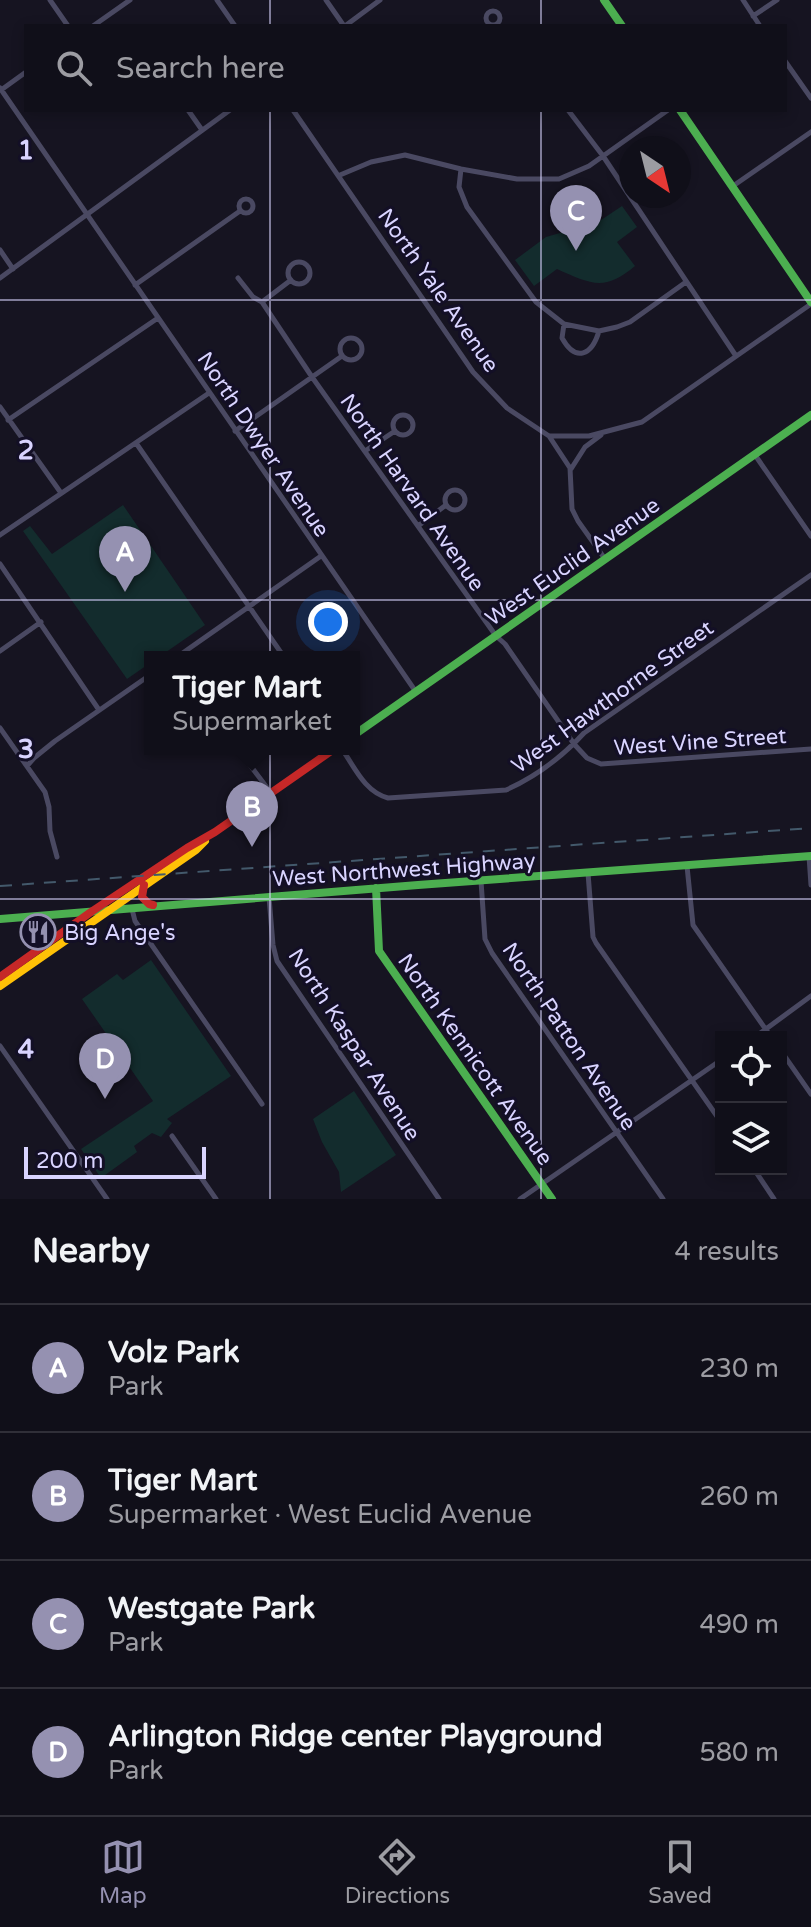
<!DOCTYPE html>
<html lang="en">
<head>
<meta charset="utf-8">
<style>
  body { margin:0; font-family:"Varela Round",sans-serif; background:#1e1d26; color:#f1f3f6 }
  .controls { position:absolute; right:24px; bottom:24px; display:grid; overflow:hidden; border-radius:0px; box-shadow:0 4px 12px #0003 }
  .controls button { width:72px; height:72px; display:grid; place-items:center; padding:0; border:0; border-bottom:2px solid #302f38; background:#100f19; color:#f1f3f6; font:40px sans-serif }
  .compass { position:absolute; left:619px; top:136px; width:72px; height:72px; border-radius:50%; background:#100f19; box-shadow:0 4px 12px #0003; rotate:145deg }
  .scale { position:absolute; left:24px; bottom:20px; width:182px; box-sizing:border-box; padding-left:8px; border:4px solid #d9d4ff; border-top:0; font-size:22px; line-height:28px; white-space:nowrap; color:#d9d4ff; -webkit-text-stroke:6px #130f26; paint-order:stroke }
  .you { position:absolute; left:328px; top:622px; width:28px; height:28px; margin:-20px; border:6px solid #fff; border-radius:50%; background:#1a73e8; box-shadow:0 0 0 12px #1a73e833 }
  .badge { display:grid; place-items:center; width:52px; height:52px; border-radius:50%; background:#9591b1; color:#fff; font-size:26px; font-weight:700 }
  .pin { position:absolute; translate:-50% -66px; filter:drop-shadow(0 2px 4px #0008) }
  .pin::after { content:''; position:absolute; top:42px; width:28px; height:24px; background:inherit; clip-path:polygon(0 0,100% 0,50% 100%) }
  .popup { position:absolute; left:144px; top:651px; width:216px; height:104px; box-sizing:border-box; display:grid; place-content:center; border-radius:0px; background:#100f19; filter:drop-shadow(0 2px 6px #0005); font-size:26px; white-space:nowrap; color:#9c9ca2 }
  .popup b { font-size:30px; color:#f1f3f6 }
  .popup::after { content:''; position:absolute; left:50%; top:100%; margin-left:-16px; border:16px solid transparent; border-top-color:#100f19 }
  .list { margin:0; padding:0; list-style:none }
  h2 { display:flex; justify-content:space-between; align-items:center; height:104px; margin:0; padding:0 32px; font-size:34px }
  h2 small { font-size:26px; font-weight:400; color:#9c9ca2 }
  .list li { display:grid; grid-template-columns:52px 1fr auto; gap:24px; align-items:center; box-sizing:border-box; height:128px; padding:0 32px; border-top:2px solid #302f38 }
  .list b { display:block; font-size:30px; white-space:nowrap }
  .list p { margin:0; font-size:26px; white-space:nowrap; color:#9c9ca2 }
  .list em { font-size:26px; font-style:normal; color:#9c9ca2 }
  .icon { flex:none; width:44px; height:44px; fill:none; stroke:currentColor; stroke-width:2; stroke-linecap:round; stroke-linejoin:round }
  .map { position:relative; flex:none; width:811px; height:1199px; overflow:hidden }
  .search { position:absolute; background:#100f19; box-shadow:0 4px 12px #0003; left:24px; right:24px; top:24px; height:88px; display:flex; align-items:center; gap:20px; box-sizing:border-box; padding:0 28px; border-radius:0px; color:#9c9ca2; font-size:30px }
  .sheet { height:616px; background:#100f19 }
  nav { display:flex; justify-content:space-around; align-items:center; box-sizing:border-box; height:112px; border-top:2px solid #302f38; background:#100f19; font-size:22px; color:#9c9ca2 }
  nav a { display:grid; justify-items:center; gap:4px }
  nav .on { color:#9591b1 }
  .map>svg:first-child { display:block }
  .green { fill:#132c2d }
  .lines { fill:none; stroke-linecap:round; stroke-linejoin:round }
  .street { stroke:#4a4962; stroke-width:5 }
  .fast { stroke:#4caf50; stroke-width:8 }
  .slow { stroke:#ffc107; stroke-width:8 }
  .jam { stroke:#c62828; stroke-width:8 }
  .rail { stroke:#43596b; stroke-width:2; stroke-dasharray:12 10; stroke-linecap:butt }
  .grid { fill:none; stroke:#d9d4ff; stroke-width:2; stroke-opacity:0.55 }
  .labels { text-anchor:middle; stroke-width:6; stroke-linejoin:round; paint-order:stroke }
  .street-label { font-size:22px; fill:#d9d4ff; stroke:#130f26 }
  .poi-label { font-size:22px; fill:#d9d4ff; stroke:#130f26; text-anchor:start }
  .grid-label { font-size:26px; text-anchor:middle; font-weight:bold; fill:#d9d4ff; stroke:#130f26; stroke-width:6; stroke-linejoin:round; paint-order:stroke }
</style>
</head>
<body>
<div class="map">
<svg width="811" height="1199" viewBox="0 0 811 1199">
  <rect width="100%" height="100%" fill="#161421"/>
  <path class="green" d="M622 206 637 227 617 242 635 266C604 292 591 284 557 269L534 286 515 260 546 237 598 222Z
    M123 505 205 625 159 657H150V663L127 679 23 531 30 526 52 554Z
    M151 960 231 1076 167 1119 172 1123 161 1137 152 1133 134 1146 137 1152 101 1178 81 1149 153 1101 82 999 117 974 123 980Z
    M354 1091 396 1155 341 1192 339 1172 322 1142 313 1119Z"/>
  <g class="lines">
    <path class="street" d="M50 0 68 26
      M217 0 235 26
      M326 0 344 26
      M743 0 760 26
      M486 18a7 7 0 1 1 14 0a7 7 0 1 1-14 0Z
      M753 16 777 0
      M93 26 130 0
      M345 26 380 0
      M785 61 811 98
      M0 88 416 692
      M1 90 26 72
      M188 110 202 130
      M293 110 473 372 507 408 549 436 570 468 572 509 578 521 605 559
      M568 110 603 156 736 356
      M461 169 459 187 467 207 536 302 564 324 599 331 617 327 630 322 686 282
      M340 175 371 162 405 155 461 169 517 179H559L589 166 668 110
      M733 186 811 132
      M239 206a7 7 0 1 1 14 0a7 7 0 1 1-14 0Z
      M0 250 13 269
      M288 273a11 11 0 1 1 22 0a11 11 0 1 1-22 0Z
      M0 278 230 110
      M238 278 253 297 262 302 312 377 496 636 505 644 574 744 587 758 601 764 811 749
      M135 285 240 211
      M262 302 291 280
      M564 324 562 338C576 363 592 355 599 331
      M340 349a11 11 0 1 1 22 0a11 11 0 1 1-22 0Z
      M0 407 61 493
      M393 425a10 10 0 1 1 20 0a10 10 0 1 1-20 0Z
      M8 420 158 318
      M235 431 342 356
      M550 436H589L642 422 811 304
      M136 443 284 657
      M365 451 395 431
      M755 455 811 536
      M571 469 585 447 601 435
      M445 500a10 10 0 1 1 20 0a10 10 0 1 1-20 0Z
      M418 526 446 505
      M0 535 209 393
      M0 564 99 710
      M0 651 41 622
      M177 657 321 556
      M0 728 45 792 49 807 50 831 57 857
      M238 749 271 793
      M342 749C355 768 365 792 388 798L506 790C535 777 562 757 584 733L811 575
      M27 766 34 758 55 741 150 675
      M809 856 811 885
      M687 866 693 925 771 1037
      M588 873 593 937 596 943 721 1122
      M481 881 485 939 492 953 663 1199
      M269 897 273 945 277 961 439 1199
      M132 909 135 921 262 1104
      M755 1037 811 996
      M0 1046 107 1199
      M781 1051 811 1094
      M172 1136 216 1199
      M754 1169 774 1199
      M520 1199 721 1060"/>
    <path class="fast" d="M604 0 622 26
      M680 110 811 302
      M354 735 811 415
      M376 888 379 951 552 1199
      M0 919 418 885 811 856"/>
    <path class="slow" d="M0 986 196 850 205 841"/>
    <path class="jam" d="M144 885 142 897 149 904 153 905
      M0 977 91 912 187 848 215 832 334 749"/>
    <path class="rail" d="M0 886 811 828"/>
  </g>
  <path class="grid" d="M270 0V26M541 0V26M270 110V1199M541 110V1199M0 300H811M0 600H811M0 899H811"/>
  <defs>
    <symbol id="restaurant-ring" viewBox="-11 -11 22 22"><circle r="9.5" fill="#130f26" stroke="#9591b1" stroke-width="1.5"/><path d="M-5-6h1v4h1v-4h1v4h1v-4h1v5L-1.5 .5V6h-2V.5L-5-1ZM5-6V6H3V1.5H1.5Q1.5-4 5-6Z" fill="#9591b1"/></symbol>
  </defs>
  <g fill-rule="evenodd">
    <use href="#restaurant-ring" x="18" y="912" width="40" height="40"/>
  </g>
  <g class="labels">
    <g class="street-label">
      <text transform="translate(439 290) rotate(55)" y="8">North Yale Avenue</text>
      <text transform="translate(264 444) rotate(56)" y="8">North Dwyer Avenue</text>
      <text transform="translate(413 492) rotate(55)" y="8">North Harvard Avenue</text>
      <text transform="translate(572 561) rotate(-35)" y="8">West Euclid Avenue</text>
      <text transform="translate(612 696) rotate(-36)" y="8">West Hawthorne Street</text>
      <text transform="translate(700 741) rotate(-4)" y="8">West Vine Street</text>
      <text transform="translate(404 869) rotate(-4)" y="8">West Northwest Highway</text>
      <text transform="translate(570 1036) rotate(56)" y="8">North Patton Avenue</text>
      <text transform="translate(355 1044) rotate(57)" y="8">North Kaspar Avenue</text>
      <text transform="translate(476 1059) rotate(55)" y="8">North Kennicott Avenue</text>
    </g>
    <g class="poi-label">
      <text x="64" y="940">Big Ange's</text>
    </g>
  </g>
  <g class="grid-label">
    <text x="26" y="159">1</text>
    <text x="26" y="459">2</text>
    <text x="26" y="758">3</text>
    <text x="26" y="1058">4</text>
  </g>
</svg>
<div class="controls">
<button><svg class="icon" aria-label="locate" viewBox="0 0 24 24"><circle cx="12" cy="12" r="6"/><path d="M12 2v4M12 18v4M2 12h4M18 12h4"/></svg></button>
<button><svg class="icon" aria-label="layers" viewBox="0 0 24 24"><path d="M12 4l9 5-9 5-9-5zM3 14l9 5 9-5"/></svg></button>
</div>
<svg class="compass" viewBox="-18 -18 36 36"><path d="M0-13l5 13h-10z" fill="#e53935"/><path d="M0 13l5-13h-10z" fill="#9c9ca2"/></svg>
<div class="scale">200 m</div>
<div class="you"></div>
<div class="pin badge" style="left:125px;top:592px">A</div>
<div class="pin badge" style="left:252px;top:847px">B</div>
<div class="popup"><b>Tiger Mart</b>Supermarket</div>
<div class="pin badge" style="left:576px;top:251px">C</div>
<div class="pin badge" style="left:105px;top:1099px">D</div>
<div class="search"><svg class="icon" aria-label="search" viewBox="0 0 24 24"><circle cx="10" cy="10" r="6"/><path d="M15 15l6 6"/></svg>Search here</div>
</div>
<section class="sheet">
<h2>Nearby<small>4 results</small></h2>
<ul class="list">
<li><span class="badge">A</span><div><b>Volz Park</b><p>Park</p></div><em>230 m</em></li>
<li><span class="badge">B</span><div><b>Tiger Mart</b><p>Supermarket · West Euclid Avenue</p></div><em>260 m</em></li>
<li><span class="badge">C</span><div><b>Westgate Park</b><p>Park</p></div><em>490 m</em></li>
<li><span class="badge">D</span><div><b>Arlington Ridge center Playground</b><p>Park</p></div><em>580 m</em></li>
</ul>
</section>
<nav>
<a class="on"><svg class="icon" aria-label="map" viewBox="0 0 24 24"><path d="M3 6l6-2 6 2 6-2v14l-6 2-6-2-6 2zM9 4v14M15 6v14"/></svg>Map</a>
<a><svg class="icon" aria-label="directions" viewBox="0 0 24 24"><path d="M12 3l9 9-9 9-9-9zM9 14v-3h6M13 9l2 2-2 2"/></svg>Directions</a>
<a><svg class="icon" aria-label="saved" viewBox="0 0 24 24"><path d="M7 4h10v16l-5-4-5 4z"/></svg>Saved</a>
</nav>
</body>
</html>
